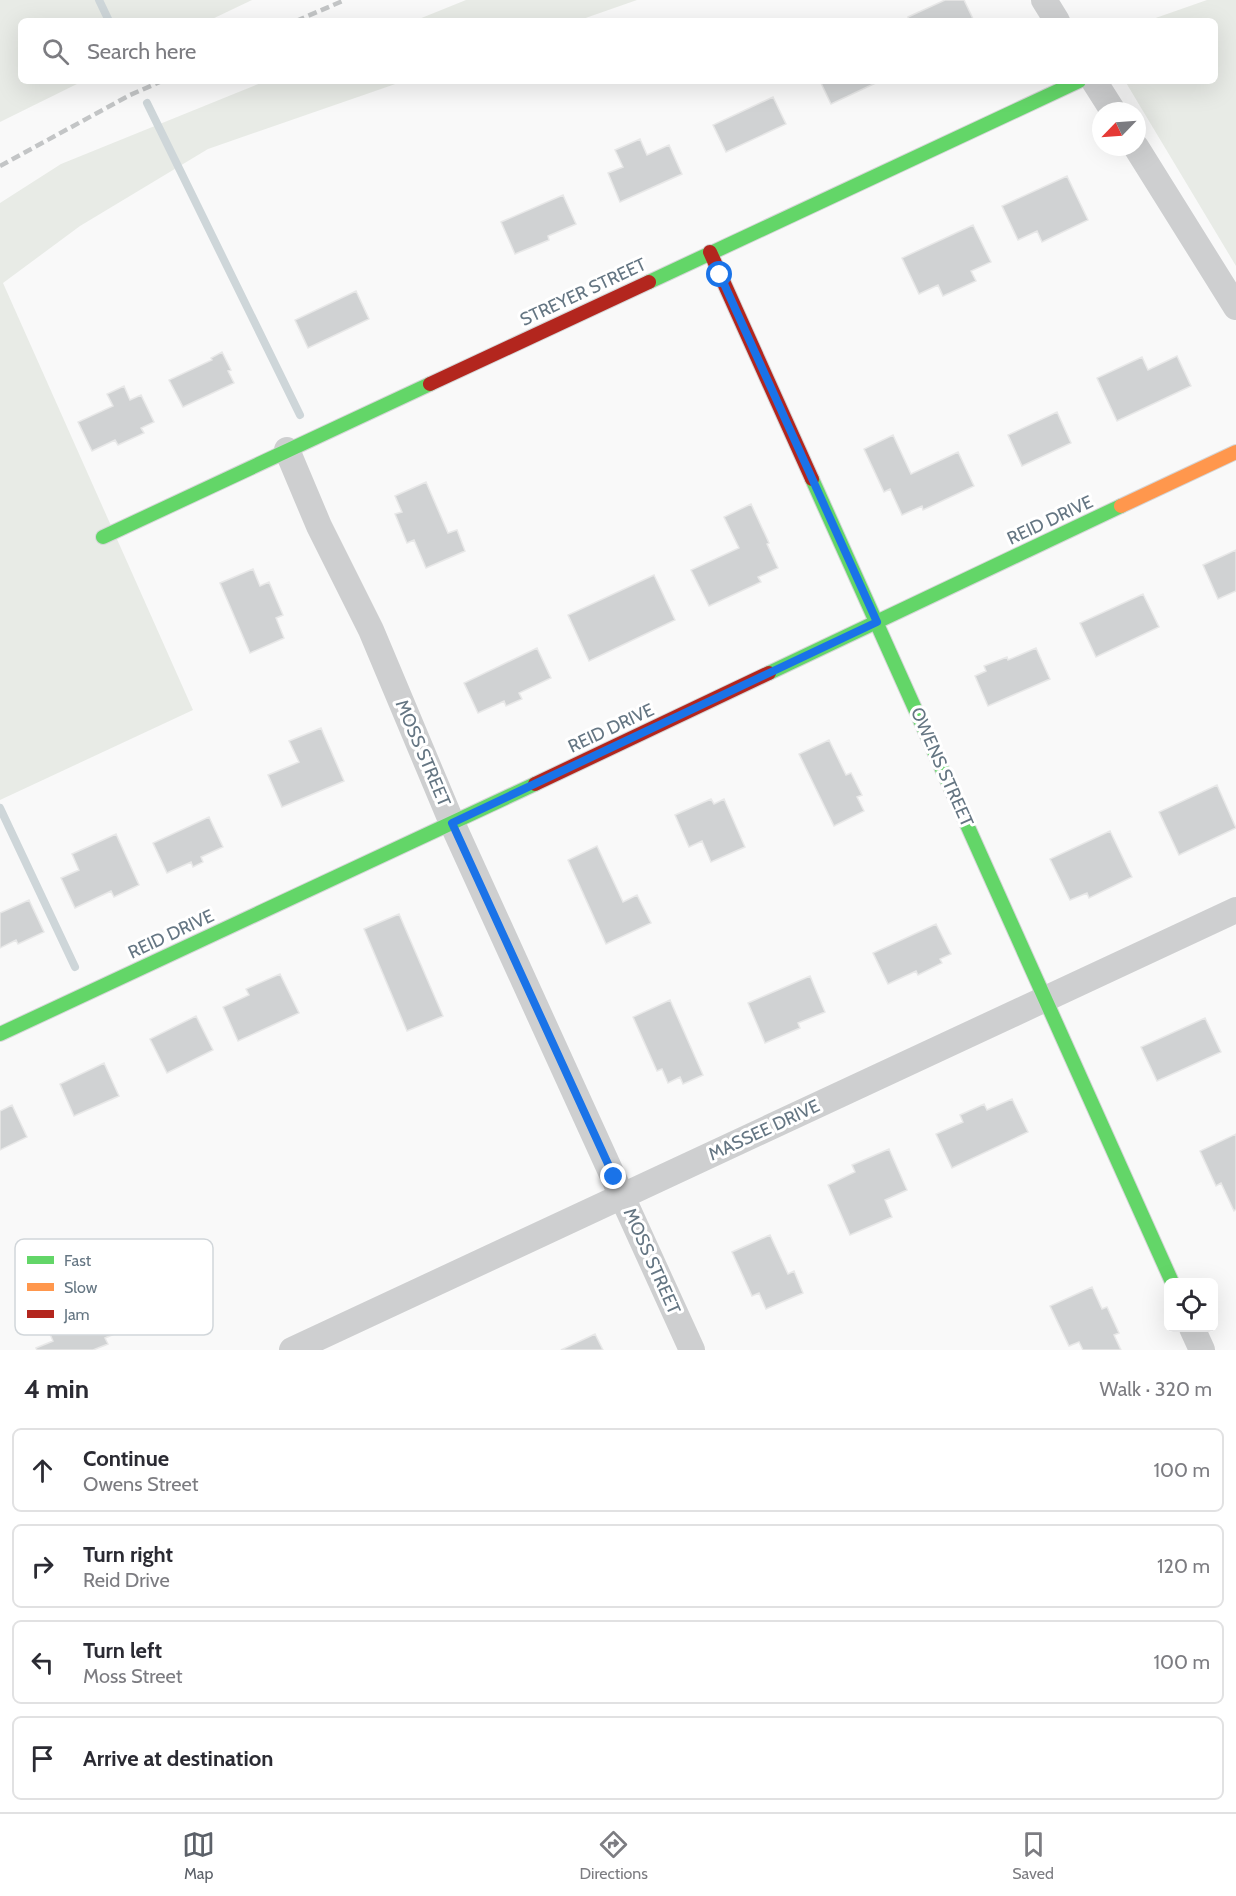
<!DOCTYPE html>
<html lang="en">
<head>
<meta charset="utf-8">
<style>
  body { margin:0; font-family:Cabin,sans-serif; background:#f7f7f7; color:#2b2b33 }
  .controls { position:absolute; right:18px; bottom:18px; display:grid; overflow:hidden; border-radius:9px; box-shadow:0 6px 24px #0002 }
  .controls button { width:54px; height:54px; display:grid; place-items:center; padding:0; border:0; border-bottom:2px solid #e1e1e2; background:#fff; color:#2b2b33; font:30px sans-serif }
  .compass { position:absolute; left:1092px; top:102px; width:54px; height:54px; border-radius:50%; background:#fff; box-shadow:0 6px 24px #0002; rotate:245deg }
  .stop { position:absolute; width:18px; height:18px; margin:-14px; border:4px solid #1a73e8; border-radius:50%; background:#fff }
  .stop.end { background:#1a73e8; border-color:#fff; box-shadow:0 2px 6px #0008 }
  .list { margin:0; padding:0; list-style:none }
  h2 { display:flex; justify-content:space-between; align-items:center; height:78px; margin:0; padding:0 24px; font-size:26px }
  h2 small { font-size:20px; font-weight:400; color:#7c7c81 }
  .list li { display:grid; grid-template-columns:39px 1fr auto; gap:18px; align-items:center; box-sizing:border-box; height:84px; margin:0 12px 12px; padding:0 12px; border:2px solid #e1e1e2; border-radius:9px }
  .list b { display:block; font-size:22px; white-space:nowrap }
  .list p { margin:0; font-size:20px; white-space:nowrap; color:#7c7c81 }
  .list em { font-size:20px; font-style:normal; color:#7c7c81 }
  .icon { flex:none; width:33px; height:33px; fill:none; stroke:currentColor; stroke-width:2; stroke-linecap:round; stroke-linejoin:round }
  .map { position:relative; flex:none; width:1236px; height:1350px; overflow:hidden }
  .search { position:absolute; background:#fff; box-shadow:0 6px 24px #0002; left:18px; right:18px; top:18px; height:66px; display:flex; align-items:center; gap:15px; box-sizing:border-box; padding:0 21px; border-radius:9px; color:#7c7c81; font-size:22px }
  .sheet { height:462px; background:#fff }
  nav { display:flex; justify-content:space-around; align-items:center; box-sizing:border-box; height:84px; border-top:2px solid #e1e1e2; background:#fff; font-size:16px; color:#7c7c81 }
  nav a { display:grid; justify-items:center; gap:3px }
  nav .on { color:#5c6169 }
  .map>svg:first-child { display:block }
  .green { fill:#e8ebe6 }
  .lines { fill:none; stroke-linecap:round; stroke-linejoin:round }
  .stream { stroke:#ced6d9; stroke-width:8 }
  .building { fill:#d0d2d3; stroke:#e8e8e8; stroke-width:1.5 }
  .fast-casing { stroke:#d5d6d7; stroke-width:16 }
  .slow-casing { stroke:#d5d6d7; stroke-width:16 }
  .jam-casing { stroke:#d5d6d7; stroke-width:16 }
  .street { stroke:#cecfd0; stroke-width:26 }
  .fast { stroke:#63d668; stroke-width:14 }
  .slow { stroke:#ff974d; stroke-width:14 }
  .jam { stroke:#b3261e; stroke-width:14 }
  .rail { stroke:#c3c5c6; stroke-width:4.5; stroke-dasharray:9 4.5; stroke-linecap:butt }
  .route { stroke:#1a73e8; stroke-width:8 }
  .labels { text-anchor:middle; stroke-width:6; stroke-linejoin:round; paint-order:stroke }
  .street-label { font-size:18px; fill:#657683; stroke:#fff }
  .key { fill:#fff; stroke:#d1d6da; stroke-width:1.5 }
  .key-label { font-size:16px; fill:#657683 }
</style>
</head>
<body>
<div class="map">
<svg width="1236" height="1350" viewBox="0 0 1236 1350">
  <rect width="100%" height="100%" fill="#f9f9f9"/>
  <path class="green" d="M0 0H252L208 21H21V81H83L0 122Z
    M466 0H637L577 21H414Z
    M1207 0H1236V266L1125 81H1215V21H1147Z
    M266 81H404L208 149 80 226 3 283 193 710 0 800V203L61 164Z"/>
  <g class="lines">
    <path class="stream" d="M99 0 109 21
      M147 103 300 415
      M0 808 75 967"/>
  </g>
  <path class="building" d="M945 0H964L974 21H909L908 17Z
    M820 81H880L831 104Z
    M773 97 786 124 726 152 713 125Z
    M640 139 647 155 669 145 682 174 620 202 608 173 623 167 615 150Z
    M1067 176 1088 220 1042 242 1037 231 1018 240 1002 206Z
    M563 195 576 224 548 236 549 240 515 254 501 222Z
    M973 225 991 262 971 271 976 281 943 296 938 285 919 294 902 258Z
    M356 291 369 319 308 348 295 320Z
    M222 352 231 370 228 371 234 383 183 407 169 380 212 360 211 358Z
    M1177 356 1191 386 1117 421 1097 378 1142 357 1148 370Z
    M124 386 130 400 141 395 154 422 141 428 144 433 118 445 115 440 92 451 78 422 113 406 107 394Z
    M1057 412 1071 443 1022 466 1008 435Z
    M893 435 911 474 958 452 974 486 923 510 922 506 902 515 890 489 884 492 864 449Z
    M426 482 448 533 457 530 465 551 426 568 414 540 407 543 395 514 402 512 395 496Z
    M751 504 769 543 767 544 778 568 758 577 761 582 709 606 691 570 739 548 724 517Z
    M1236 550V591L1218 599 1203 565Z
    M253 569 260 586 269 582 283 615 276 618 284 638 250 653 220 583Z
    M654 575 675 620 589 661 568 615Z
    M1143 594 1159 627 1096 657 1080 623Z
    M537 648 551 678 519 693 522 699 506 706 504 701 478 713 464 683Z
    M1036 648 1050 679 988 706 975 676 986 671 984 666 1007 657 1008 660Z
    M321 728 344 781 282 807 268 775 299 762 289 741Z
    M829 740 846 775 851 773 862 795 857 797 864 811 834 826 799 754Z
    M1217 785 1236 828 1179 855 1159 812Z
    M711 799 714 804 724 799 745 847 711 862 702 841 689 847 675 815Z
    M209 817 223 847 201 857 203 862 193 867 191 862 167 873 153 843Z
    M1110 831 1132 877 1089 898 1087 893 1070 900 1050 859Z
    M116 834 139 885 114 897 111 891 75 908 61 878 79 870 72 854Z
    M597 846 623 902 637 895 651 923 606 944 568 860Z
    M29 900 44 932 18 944 16 940 0 948V913Z
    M399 914 443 1016 407 1031 364 929Z
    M936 924 951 954 940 959 942 963 918 975 916 971 888 984 873 953Z
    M280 974 299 1013 238 1041 223 1007 249 995 246 989Z
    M810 976 825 1012 798 1023 800 1028 765 1043 748 1003Z
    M670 1000 703 1075 683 1084 680 1077 668 1083 662 1069 657 1071 633 1017Z
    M196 1016 213 1050 167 1073 150 1039Z
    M1205 1018 1221 1052 1157 1081 1141 1047Z
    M104 1063 119 1096 74 1116 60 1084Z
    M1012 1099 1028 1132 952 1168 936 1134 963 1122 960 1115 984 1104 987 1110Z
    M12 1105 27 1137 0 1150V1111Z
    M1236 1134V1209L1234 1211 1221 1183 1216 1186 1200 1151Z
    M889 1149 907 1190 885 1200 892 1217 850 1235 828 1185 855 1172 852 1165Z
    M770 1235 788 1274 794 1271 803 1293 766 1309 759 1293 752 1296 732 1252Z
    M1092 1287 1102 1309 1107 1307 1119 1333 1114 1335 1121 1350H1083L1079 1342 1069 1346 1050 1306Z
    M105 1299 119 1332 105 1338 108 1344 93 1350H37L36 1348 53 1341 46 1325Z
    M595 1334 603 1350H561Z"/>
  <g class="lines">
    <defs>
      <path id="fast" d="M649 282 1079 81
        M812 479 1172 1282
        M103 537 430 384
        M769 673 1121 506
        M0 1034 535 784"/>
      <path id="slow" d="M1121 506 1236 452"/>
      <path id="jam" d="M710 252 812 479
        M430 384 649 282
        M535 784 769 673"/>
    </defs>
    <use href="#fast" class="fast-casing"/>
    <use href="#slow" class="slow-casing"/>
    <use href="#jam" class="jam-casing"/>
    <path class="street" d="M1044 0 1057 21
      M1094 81 1113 111
      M1136 147 1236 307
      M287 450 319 526 371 630 452 823 692 1350
      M1192 1328 1202 1350
      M292 1350 1236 910"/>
    <use href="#fast" class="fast"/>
    <use href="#slow" class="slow"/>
    <use href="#jam" class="jam"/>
    <path class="rail" d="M296 21 345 0
      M0 166 130 95 162 81"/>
  </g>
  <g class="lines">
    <path class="route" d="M614 1177 452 823 877 622 720 275"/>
  </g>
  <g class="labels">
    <g class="street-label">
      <text transform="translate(583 292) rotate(-25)" y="6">STREYER STREET</text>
      <text transform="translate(1050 520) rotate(-25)" y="6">REID DRIVE</text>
      <text transform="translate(611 728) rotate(-25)" y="6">REID DRIVE</text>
      <text transform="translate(423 753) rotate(67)" y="6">MOSS STREET</text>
      <text transform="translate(942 767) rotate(66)" y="6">OWENS STREET</text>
      <text transform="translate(171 934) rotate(-25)" y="6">REID DRIVE</text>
      <text transform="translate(764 1130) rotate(-25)" y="6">MASSEE DRIVE</text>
      <text transform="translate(652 1261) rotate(66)" y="6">MOSS STREET</text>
    </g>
  </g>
  <rect x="15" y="1239" width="198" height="96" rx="9" class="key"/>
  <rect x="27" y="1256" width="27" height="8" fill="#63d668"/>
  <rect x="27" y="1283" width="27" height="8" fill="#ff974d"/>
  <rect x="27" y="1310" width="27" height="8" fill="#b3261e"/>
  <g class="key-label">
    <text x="64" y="1266">Fast</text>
    <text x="64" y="1293">Slow</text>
    <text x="64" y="1320">Jam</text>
  </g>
</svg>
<div class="controls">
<button><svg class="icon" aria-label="locate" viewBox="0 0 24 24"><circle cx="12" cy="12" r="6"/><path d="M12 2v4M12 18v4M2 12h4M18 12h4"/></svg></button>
</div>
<svg class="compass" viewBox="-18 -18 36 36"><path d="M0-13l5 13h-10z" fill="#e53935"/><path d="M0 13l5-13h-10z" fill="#7c7c81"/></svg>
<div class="stop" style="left:720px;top:275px"></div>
<div class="stop end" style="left:614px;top:1177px"></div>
<div class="search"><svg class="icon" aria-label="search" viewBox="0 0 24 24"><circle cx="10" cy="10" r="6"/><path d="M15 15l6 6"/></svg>Search here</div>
</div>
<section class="sheet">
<h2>4 min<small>Walk · 320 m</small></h2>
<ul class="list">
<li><svg class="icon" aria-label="ahead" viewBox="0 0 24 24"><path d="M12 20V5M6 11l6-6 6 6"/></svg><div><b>Continue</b><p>Owens Street</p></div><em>100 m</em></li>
<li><svg class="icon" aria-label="right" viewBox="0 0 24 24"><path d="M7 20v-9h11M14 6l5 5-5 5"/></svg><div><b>Turn right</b><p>Reid Drive</p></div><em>120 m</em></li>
<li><svg class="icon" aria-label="left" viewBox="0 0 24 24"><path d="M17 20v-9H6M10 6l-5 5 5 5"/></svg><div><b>Turn left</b><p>Moss Street</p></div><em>100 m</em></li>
<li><svg class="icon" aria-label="arrive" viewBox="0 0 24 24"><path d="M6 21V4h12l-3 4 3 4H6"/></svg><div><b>Arrive at destination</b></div></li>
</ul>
</section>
<nav>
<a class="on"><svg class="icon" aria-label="map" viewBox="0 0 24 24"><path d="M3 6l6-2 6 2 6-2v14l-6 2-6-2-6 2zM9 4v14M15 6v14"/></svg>Map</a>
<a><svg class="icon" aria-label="directions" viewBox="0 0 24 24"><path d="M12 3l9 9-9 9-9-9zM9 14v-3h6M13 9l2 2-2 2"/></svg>Directions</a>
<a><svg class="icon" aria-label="saved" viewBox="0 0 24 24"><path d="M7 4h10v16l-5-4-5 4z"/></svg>Saved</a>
</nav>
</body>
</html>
